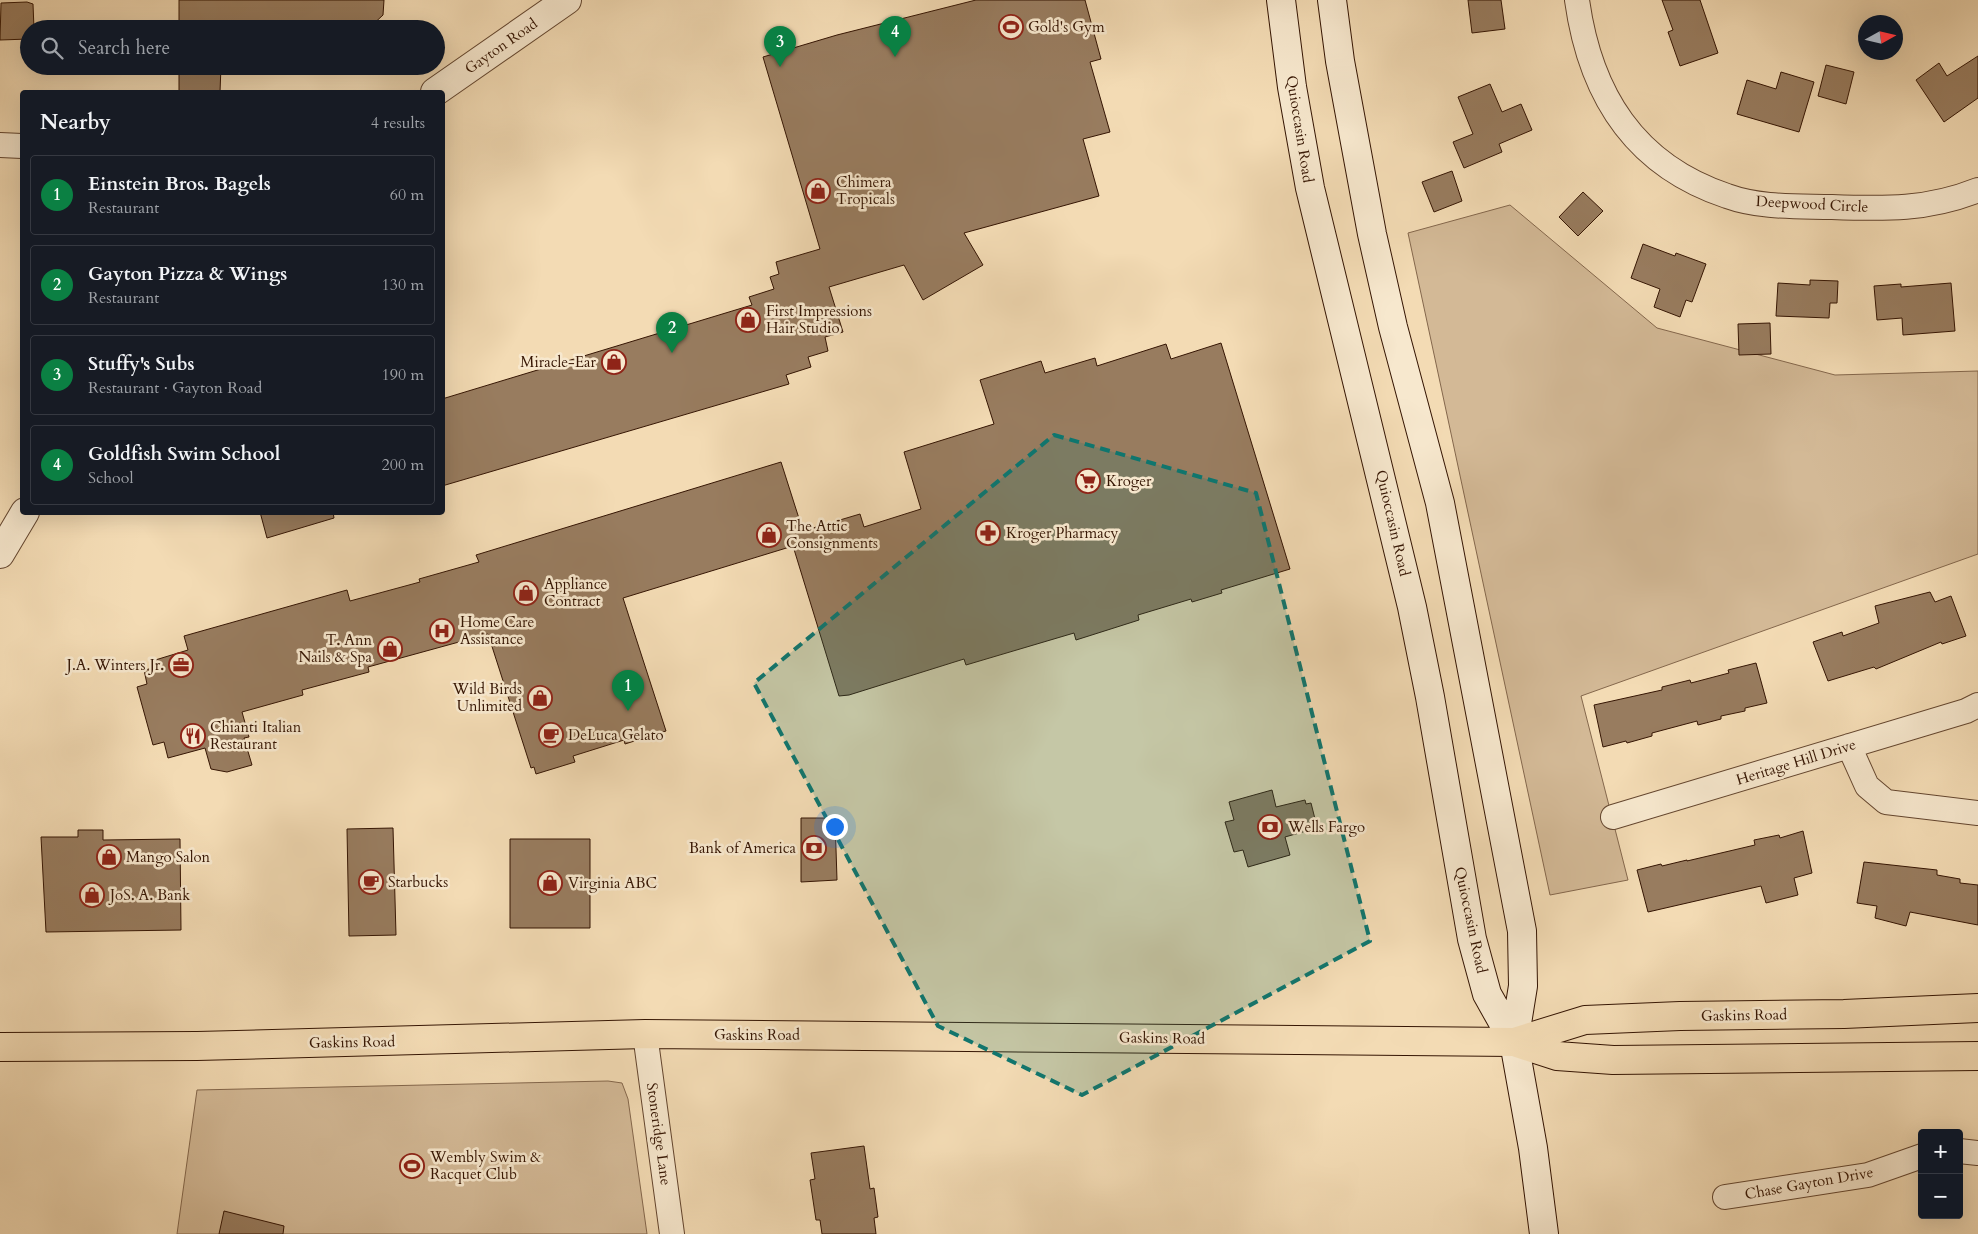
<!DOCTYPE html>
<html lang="en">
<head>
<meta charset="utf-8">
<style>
  body { margin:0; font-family:Cardo,serif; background:#20242c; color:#f1f3f6 }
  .controls { position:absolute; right:15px; bottom:15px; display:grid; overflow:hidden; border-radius:5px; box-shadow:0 5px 20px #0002 }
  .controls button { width:45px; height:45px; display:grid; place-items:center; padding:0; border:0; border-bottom:1px solid #363941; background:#171b24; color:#f1f3f6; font:25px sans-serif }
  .compass { position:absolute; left:1858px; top:15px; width:45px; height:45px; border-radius:50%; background:#171b24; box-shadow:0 5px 20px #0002; rotate:82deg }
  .you { position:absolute; left:834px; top:826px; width:18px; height:18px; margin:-12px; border:4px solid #fff; border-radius:50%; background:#1a73e8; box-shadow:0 0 0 8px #1a73e833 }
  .badge { display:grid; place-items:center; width:32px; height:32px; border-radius:50%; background:#0b8043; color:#fff; font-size:16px; font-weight:700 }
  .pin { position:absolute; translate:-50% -41px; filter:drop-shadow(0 1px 2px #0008) }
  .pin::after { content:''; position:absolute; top:26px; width:18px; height:15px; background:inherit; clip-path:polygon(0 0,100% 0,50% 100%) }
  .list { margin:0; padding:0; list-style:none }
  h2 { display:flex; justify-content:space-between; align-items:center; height:65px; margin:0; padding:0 20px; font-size:21px }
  h2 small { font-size:16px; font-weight:400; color:#9ea1a6 }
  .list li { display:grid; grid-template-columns:32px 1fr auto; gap:15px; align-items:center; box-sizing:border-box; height:80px; margin:0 10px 10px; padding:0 10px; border:1px solid #363941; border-radius:5px }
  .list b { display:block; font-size:19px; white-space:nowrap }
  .list p { margin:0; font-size:16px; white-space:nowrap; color:#9ea1a6 }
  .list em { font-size:16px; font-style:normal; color:#9ea1a6 }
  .icon { flex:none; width:28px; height:28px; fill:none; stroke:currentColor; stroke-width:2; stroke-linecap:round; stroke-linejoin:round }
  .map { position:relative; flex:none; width:1978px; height:1234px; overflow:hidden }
  .search { position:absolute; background:#171b24; box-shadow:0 5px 20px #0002; left:20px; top:20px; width:425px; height:55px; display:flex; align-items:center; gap:12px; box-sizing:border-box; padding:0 18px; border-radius:28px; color:#9ea1a6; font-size:19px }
  .panel { position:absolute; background:#171b24; box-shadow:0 5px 20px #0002; left:20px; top:90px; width:425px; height:425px; border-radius:5px }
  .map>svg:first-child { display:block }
  .green { fill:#d3b996; stroke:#84674c }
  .building { fill:#987c5f; stroke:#351503 }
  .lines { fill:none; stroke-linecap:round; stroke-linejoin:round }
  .minor-casing { stroke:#64462f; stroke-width:26 }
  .tertiary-casing { stroke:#64462f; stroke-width:30 }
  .secondary-casing { stroke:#351503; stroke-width:30 }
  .primary-casing { stroke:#351503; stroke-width:30 }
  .minor { stroke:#f7e8ce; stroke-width:24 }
  .tertiary { stroke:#f7e8ce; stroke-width:28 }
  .secondary { stroke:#f7e8ce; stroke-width:28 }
  .primary { stroke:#f3dbb4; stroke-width:28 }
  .marked { fill:#0f766e; fill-opacity:0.2; stroke:#0f766e; stroke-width:4; stroke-dasharray:10 6; stroke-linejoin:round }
  .labels { text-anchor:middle; stroke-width:5; stroke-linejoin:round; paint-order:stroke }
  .poi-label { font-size:15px; fill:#351503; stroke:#f7e8ce; text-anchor:start }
  .street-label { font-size:15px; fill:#351503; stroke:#f7e8ce }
</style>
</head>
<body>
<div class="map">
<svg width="1978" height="1234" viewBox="0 0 1978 1234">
  <rect width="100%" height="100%" fill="#f3dbb4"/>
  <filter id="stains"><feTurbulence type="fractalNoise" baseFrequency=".004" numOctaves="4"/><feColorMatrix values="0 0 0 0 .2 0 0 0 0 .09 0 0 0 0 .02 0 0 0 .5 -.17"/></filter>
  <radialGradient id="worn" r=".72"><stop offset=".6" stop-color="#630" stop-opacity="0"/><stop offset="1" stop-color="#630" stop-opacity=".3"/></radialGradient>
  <path class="green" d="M1510 205 1657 328 1835 375 1978 371V554L1581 696 1628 880 1550 895 1408 233Z
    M608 1081 622 1083 628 1099 647 1234H177L197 1090Z"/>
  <path class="building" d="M179 0H384L383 15 368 29H179Z
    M976 0H1085L1101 59 1090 62 1110 132 1083 139 1099 196 964 233 983 265 923 300 904 265 829 287 843 332 825 337 828 351 808 357 811 367 786 375 789 384 442 486V399L752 305 749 297 774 289 770 277 779 274 776 262 820 249 763 57 837 35Z
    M1468 0H1501L1505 29 1472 33Z
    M1662 0H1700L1718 53 1680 66 1668 32 1673 30Z
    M27 2 33 4 34 29H29V39L0 40 1 3Z
    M1978 56V98L1944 122 1916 80 1939 63 1947 76Z
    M1826 65 1854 72 1846 104 1818 96Z
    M179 66H221L220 92H179Z
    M1781 72 1814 82 1799 132 1737 114 1747 80 1776 89Z
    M1490 84 1502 112 1521 104 1532 130 1499 144 1502 152 1464 168 1453 142 1473 134 1458 97Z
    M1452 171 1462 201 1434 212 1422 182Z
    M1583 192 1603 211 1578 236 1559 217Z
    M1643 244 1675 256 1676 253 1706 264 1692 302 1686 300 1680 317 1654 307 1660 289 1631 278Z
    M1810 280 1838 281 1837 303H1830L1829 318 1776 316 1778 283 1810 285Z
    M1951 283 1955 331 1903 335 1902 318 1877 320 1874 286 1901 284V287Z
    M1770 323 1771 354 1739 355 1738 324Z
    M1221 343 1290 569 1221 590 1222 593 1192 602 1191 599 1138 615 1139 620 1076 640 1074 633 966 665 964 659 849 695 839 696 793 546 623 598 666 731 625 744 624 740 573 756 575 762 536 774 534 767 531 768 488 634 368 667 369 672 302 690 303 695 242 712 249 737 244 738 252 765 227 772 211 769 205 748 168 758 164 742 153 745 137 687 147 684 144 670 154 668 152 661 188 650 184 636 347 590 350 601 420 582 419 579 479 562 476 555 781 462 803 531 860 514 864 527 921 509 904 452 994 424 980 380 1041 361 1045 373 1095 358 1097 366 1166 344 1171 359Z
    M260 512H333L334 518 267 538Z
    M1930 592 1935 602 1951 596 1966 636 1942 644 1941 642 1876 669 1874 667 1828 681 1813 642 1842 632 1843 636 1879 623 1875 606Z
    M1756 663 1767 703 1745 708V711L1721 716V719L1698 725 1697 721 1652 733V736L1627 743 1626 741 1603 747 1594 705 1662 690V687L1690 680 1691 683 1729 673 1728 670Z
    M1272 790 1276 807 1305 800 1306 804 1311 803 1316 823 1312 825 1313 829 1285 837 1290 855 1248 867 1243 850 1234 852 1225 822 1234 820 1229 802Z
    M801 818H835L837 880 801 882Z
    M393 828 396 935 349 936 347 829Z
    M78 830H103V840L180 839 181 930 46 932 41 837H78Z
    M1803 831 1812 873 1794 878 1798 895 1766 903 1761 886 1648 912 1637 870 1661 864 1662 866 1687 860V861L1755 845 1754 840 1779 835 1780 838Z
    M510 839H590V928H510Z
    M1864 862 1937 870V875L1960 879V883L1978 885V925L1910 912 1906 926 1875 918 1877 906 1857 903Z
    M864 1146 870 1189 874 1188 878 1217 874 1218 876 1234H822L820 1220H816L810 1180 815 1179 811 1153Z
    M224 1211 284 1226 283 1234H219Z"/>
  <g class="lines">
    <defs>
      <path id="minor" d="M1577 0C1590 94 1634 165 1727 196 1760 208 1797 206 1832 207 1885 209 1928 210 1978 190
        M0 145 22 146
        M1849 746 1867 786 1886 802 1978 813
        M1613 817 1966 711 1978 705
        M645 1034 672 1234
        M1959 1151 1978 1153
        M1725 1197 1868 1175 1922 1156"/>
      <path id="tertiary" d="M435 92 567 0
        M0 554 25 512"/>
      <path id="secondary" d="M1281 0 1292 87 1310 188 1412 607 1430 697 1472 939 1487 994 1514 1042 1533 1148 1544 1234
        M1332 0 1340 61 1372 234 1393 327 1440 503 1522 931 1523 986 1514 1042"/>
      <path id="primary" d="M1514 1042 1585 1020 1680 1016 1844 1014 1978 1008
        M0 1047 197 1046 645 1034 1514 1042 1557 1056 1613 1060 1978 1056"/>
    </defs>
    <use href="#minor" class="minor-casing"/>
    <use href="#tertiary" class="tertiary-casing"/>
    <use href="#secondary" class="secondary-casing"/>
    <use href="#primary" class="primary-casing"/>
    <use href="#minor" class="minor"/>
    <use href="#tertiary" class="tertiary"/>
    <use href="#secondary" class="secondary"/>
    <use href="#primary" class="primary"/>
  </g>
  <path class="marked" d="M1054 435 1256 493 1370 941 1082 1095 938 1026 754 683Z"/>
  <defs>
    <symbol id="stadium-ring" viewBox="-11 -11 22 22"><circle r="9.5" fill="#f7e8ce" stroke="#8f2418" stroke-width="1.5"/><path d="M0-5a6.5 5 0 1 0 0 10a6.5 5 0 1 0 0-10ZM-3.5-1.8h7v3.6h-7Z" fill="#8f2418"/></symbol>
    <symbol id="shop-ring" viewBox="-11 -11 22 22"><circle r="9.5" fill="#f7e8ce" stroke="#8f2418" stroke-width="1.5"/><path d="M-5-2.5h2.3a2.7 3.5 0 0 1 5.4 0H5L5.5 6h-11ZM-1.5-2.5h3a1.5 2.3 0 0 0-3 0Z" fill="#8f2418"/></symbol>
    <symbol id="supermarket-ring" viewBox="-11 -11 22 22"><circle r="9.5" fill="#f7e8ce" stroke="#8f2418" stroke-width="1.5"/><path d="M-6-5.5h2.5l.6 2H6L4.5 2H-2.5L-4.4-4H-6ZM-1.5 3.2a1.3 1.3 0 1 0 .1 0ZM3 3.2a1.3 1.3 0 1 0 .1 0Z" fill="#8f2418"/></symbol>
    <symbol id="pharmacy-ring" viewBox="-11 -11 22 22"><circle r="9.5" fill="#f7e8ce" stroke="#8f2418" stroke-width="1.5"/><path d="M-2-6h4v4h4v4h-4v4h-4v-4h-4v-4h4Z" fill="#8f2418"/></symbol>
    <symbol id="hospital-ring" viewBox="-11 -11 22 22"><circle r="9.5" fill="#f7e8ce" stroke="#8f2418" stroke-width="1.5"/><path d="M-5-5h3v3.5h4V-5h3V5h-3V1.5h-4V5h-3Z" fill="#8f2418"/></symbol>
    <symbol id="office-ring" viewBox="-11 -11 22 22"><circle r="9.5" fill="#f7e8ce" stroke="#8f2418" stroke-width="1.5"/><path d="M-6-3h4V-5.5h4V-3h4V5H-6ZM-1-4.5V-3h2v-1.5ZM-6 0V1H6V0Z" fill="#8f2418"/></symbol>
    <symbol id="cafe-ring" viewBox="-11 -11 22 22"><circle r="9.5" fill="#f7e8ce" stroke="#8f2418" stroke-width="1.5"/><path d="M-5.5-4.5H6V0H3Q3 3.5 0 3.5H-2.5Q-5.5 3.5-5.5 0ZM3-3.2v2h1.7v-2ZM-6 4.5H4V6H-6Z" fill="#8f2418"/></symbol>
    <symbol id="restaurant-ring" viewBox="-11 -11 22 22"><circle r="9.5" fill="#f7e8ce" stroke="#8f2418" stroke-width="1.5"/><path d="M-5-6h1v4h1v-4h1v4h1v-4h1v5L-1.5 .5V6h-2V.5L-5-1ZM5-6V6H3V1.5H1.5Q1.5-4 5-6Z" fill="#8f2418"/></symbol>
    <symbol id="bank-ring" viewBox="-11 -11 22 22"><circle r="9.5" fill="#f7e8ce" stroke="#8f2418" stroke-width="1.5"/><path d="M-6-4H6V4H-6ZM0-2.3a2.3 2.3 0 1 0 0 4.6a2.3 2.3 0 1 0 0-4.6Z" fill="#8f2418"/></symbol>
  </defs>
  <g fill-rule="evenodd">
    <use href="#stadium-ring" x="997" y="13" width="28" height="28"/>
    <use href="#shop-ring" x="804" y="177" width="28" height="28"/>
    <use href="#shop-ring" x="734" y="306" width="28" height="28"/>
    <use href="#shop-ring" x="600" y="348" width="28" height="28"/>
    <use href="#supermarket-ring" x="1074" y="467" width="28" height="28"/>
    <use href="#pharmacy-ring" x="974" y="519" width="28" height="28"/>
    <use href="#shop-ring" x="755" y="521" width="28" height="28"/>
    <use href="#shop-ring" x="512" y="579" width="28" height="28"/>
    <use href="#hospital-ring" x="428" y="617" width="28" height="28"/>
    <use href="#shop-ring" x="376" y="635" width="28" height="28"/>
    <use href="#office-ring" x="167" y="651" width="28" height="28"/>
    <use href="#shop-ring" x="526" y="684" width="28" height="28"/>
    <use href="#cafe-ring" x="537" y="721" width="28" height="28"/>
    <use href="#restaurant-ring" x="179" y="722" width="28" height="28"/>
    <use href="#bank-ring" x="1256" y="813" width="28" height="28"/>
    <use href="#bank-ring" x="800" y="834" width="28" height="28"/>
    <use href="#shop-ring" x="95" y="843" width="28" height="28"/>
    <use href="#cafe-ring" x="357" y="868" width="28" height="28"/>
    <use href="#shop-ring" x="536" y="869" width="28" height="28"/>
    <use href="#shop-ring" x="78" y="881" width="28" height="28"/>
    <use href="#stadium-ring" x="398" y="1152" width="28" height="28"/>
  </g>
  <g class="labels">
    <g class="poi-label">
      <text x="1028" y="32">Gold's Gym</text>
      <text x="836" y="187">Chimera<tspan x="836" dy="17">Tropicals</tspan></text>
      <text x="766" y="316">First Impressions<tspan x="766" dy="17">Hair Studio</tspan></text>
      <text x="596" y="367" text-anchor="end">Miracle-Ear</text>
      <text x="1106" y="486">Kroger</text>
      <text x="786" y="531">The Attic<tspan x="786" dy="17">Consignments</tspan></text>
      <text x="1006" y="538">Kroger Pharmacy</text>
      <text x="544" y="589">Appliance<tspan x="544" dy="17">Contract</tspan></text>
      <text x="460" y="627">Home Care<tspan x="460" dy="17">Assistance</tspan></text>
      <text x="372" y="645" text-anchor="end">T. Ann<tspan x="372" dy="17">Nails &amp; Spa</tspan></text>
      <text x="164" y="670" text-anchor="end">J.A. Winters Jr.</text>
      <text x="522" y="694" text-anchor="end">Wild Birds<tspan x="522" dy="17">Unlimited</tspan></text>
      <text x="210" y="732">Chianti Italian<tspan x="210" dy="17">Restaurant</tspan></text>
      <text x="568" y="740">DeLuca Gelato</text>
      <text x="1288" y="832">Wells Fargo</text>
      <text x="796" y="853" text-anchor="end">Bank of America</text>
      <text x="126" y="862">Mango Salon</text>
      <text x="388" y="887">Starbucks</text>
      <text x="568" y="888">Virginia ABC</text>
      <text x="110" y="900">JoS. A. Bank</text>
      <text x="430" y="1162">Wembly Swim &amp;<tspan x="430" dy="17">Racquet Club</tspan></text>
    </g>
    <g class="street-label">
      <text transform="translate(501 46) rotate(-35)" y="5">Gayton Road</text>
      <text transform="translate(1300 129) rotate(81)" y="5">Quioccasin Road</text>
      <text transform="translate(1812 204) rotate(3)" y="5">Deepwood Circle</text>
      <text transform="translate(1393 523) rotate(77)" y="5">Quioccasin Road</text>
      <text transform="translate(1796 762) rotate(-17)" y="5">Heritage Hill Drive</text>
      <text transform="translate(1471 920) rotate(78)" y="5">Quioccasin Road</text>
      <text transform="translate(1744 1015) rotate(-1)" y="5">Gaskins Road</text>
      <text x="757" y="1040">Gaskins Road</text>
      <text transform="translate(1162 1038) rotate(1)" y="5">Gaskins Road</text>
      <text transform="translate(352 1042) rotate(-1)" y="5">Gaskins Road</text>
      <text transform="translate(659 1134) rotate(82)" y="5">Stoneridge Lane</text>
      <text transform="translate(1809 1183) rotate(-10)" y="5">Chase Gayton Drive</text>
    </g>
  </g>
  <rect width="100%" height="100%" filter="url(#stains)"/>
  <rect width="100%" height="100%" fill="url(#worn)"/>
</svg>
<div class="controls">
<button>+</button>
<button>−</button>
</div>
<svg class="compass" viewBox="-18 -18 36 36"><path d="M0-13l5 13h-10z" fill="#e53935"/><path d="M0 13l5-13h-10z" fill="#9ea1a6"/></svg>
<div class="you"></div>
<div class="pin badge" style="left:628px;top:711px">1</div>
<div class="pin badge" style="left:672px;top:353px">2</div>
<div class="pin badge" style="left:780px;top:67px">3</div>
<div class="pin badge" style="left:895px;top:57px">4</div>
<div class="search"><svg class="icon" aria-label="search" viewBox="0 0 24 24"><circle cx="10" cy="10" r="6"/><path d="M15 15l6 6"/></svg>Search here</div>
<section class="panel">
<h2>Nearby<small>4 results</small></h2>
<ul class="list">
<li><span class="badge">1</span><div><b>Einstein Bros. Bagels</b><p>Restaurant</p></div><em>60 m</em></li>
<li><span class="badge">2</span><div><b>Gayton Pizza &amp; Wings</b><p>Restaurant</p></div><em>130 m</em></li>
<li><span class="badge">3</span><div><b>Stuffy's Subs</b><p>Restaurant · Gayton Road</p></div><em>190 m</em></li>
<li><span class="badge">4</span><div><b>Goldfish Swim School</b><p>School</p></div><em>200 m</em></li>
</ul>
</section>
</div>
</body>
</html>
